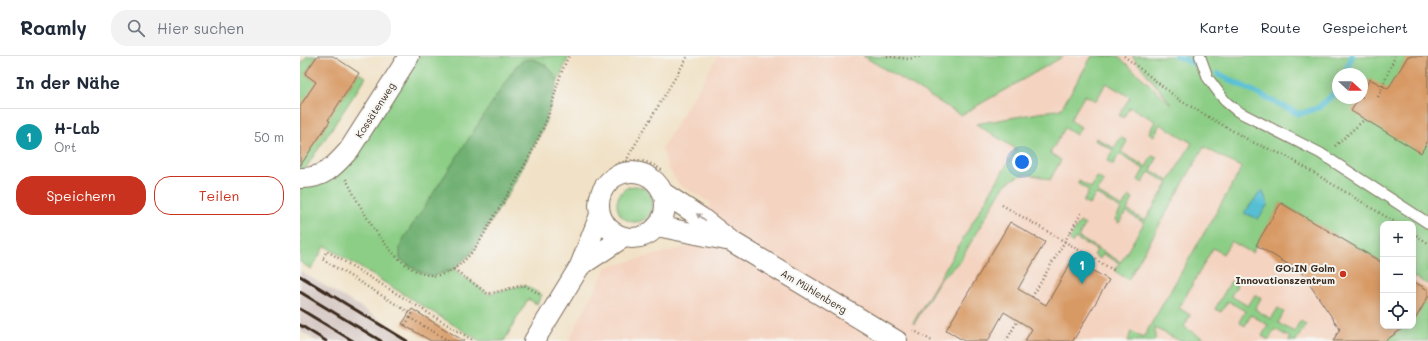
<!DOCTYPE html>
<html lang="de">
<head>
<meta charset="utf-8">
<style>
  body { margin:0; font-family:Mali,sans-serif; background:#f2f2f3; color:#1f2937 }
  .controls { position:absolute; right:12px; bottom:12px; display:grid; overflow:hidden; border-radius:8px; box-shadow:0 2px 10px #0003 }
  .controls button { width:36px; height:36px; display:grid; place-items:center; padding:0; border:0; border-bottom:1px solid #e0e1e3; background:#fff; color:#1f2937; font:20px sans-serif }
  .compass { position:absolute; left:1032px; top:12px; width:36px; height:36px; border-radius:50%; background:#fff; box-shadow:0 2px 10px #0003; rotate:111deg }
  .you { position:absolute; left:722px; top:106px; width:14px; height:14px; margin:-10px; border:3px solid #fff; border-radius:50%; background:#1a73e8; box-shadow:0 0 0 6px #1a73e833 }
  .badge { display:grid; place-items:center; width:26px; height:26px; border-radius:50%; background:#c8321e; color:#fff; font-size:13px; font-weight:700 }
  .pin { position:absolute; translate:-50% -33px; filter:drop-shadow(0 1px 2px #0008) }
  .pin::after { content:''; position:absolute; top:21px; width:14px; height:12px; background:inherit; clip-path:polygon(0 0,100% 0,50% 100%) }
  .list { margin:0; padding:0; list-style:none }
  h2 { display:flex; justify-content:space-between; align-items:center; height:52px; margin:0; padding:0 16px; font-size:17px }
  h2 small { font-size:13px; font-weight:400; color:#747a83 }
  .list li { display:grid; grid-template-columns:26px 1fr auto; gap:12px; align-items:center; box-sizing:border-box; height:56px; padding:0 16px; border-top:1px solid #e0e1e3 }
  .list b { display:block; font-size:15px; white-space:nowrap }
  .list p { margin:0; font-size:13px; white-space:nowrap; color:#747a83 }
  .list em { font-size:13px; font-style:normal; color:#747a83 }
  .actions { display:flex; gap:8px; padding:12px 16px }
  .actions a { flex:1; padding:9px 0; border:1px solid #c8321e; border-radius:16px; text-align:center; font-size:14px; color:#c8321e }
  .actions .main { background:#c8321e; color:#fff }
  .icon { flex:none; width:22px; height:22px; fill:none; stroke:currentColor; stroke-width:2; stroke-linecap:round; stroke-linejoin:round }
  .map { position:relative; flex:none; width:1128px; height:285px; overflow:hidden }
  header { display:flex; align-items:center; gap:24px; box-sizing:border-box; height:56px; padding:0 20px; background:#fff; border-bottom:1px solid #e0e1e3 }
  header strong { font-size:19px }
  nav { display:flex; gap:22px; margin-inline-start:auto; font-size:14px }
  .search { width:280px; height:36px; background:#f2f2f3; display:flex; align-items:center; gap:10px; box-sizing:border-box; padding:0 14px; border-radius:16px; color:#747a83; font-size:15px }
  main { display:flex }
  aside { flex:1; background:#fff }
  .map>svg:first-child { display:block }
  .built { fill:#f4d3c0; fill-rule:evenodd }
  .industrial { fill:#d0c0bc }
  .green { fill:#8cce86; stroke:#647c52; fill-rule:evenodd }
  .forest { fill:#71b173; stroke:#566e48 }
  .water { fill:#57bfd4; stroke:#497479 }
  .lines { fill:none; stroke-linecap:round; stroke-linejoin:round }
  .stream { stroke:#57bfd4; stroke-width:6 }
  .building { fill:#d89a65 }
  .service-casing { stroke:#7b6a59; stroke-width:12 }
  .minor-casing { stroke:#7b6a59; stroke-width:22 }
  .path { stroke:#7b6a59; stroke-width:2.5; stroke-dasharray:1 3; stroke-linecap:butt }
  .service { stroke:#fff; stroke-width:10 }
  .minor { stroke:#fff; stroke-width:20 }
  .rail { stroke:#3b2a1e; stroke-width:3 }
  .oneway { fill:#a79f9a }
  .poi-dot { fill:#c8321e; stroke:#f6f6f2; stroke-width:1.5 }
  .labels { text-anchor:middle; stroke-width:4; stroke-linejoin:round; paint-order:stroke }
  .street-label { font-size:10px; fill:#3b2a1e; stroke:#f6f6f2 }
  .poi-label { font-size:10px; font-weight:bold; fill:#3b2a1e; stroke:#f6f6f2; text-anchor:end }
</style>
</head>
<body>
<header>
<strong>Roamly</strong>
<div class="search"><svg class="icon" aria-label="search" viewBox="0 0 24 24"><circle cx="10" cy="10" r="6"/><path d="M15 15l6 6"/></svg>Hier suchen</div>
<nav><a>Karte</a><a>Route</a><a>Gespeichert</a></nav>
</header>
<main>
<aside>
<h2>In der Nähe<small></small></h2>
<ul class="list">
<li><span class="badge" style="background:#0f9aa8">1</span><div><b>H-Lab</b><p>Ort</p></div><em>50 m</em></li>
</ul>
<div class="actions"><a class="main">Speichern</a><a>Teilen</a></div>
</aside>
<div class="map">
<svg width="1128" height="285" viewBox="0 0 1128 285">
  <rect width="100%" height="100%" fill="#f6f6f2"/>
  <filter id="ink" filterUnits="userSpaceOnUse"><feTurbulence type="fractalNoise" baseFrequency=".025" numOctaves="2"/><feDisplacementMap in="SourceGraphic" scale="8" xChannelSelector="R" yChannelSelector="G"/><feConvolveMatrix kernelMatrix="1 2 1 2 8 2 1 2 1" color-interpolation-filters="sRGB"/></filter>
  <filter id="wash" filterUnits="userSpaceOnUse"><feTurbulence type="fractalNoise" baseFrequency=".012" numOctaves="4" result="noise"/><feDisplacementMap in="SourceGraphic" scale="16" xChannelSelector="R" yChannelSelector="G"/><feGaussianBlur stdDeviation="0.9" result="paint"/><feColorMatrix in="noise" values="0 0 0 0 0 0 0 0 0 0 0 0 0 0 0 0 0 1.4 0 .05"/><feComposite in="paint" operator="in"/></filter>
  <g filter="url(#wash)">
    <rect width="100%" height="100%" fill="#f1e2c7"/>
    <path class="built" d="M418 0H563L661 59 764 0H1128V285H268L307 211 390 190 411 147 380 129 368 112 362 92ZM1038 18H1062V42H1038ZM1083 168H1113V270H1083Z"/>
    <path class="industrial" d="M0 215 116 285H16L0 275Z"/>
    <path class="green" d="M7 0H17L5 18 42 43 59 17 66 21 3 116 0 114V10Z
      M109 0H269L258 25C248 9 235 0 216 10L107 209C126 219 134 221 154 213L188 238 224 229 242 239 237 248 228 243 204 285H180L25 190 11 213 0 206V122L24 119Z
      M563 0C583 0 603 5 622 0H764L661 59Z
      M792 0H818L872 49 832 0H1128V229L1115 221 1113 224V168H1083V207L981 147 952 197 931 185 923 198 913 192 879 252 890 259 884 271 908 285H880L855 272V285H828L831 275 843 282 942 112 904 91 828 224 815 215 819 207 803 198 800 203 794 199 797 194 775 182 772 187 769 184 780 166 785 169 778 181 821 206 844 167 826 156 819 167 815 164 821 153 796 138 789 149 783 146 789 135 777 127 779 125 791 132 797 121 804 125 797 136 822 151 829 140 833 143 827 154 845 165 868 127 849 116 843 127 838 124 844 113 819 98 813 109 807 105 813 94 795 84 796 82 814 92 821 81 827 85 821 96 846 111 852 100 857 102 851 114 869 125 892 87 860 68 854 80 849 77 855 65 830 51 823 62 819 59 830 41 806 27 796 45 785 39 770 64 781 71 776 79 765 72 750 97 761 104 750 124C729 117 720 115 703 131L660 205 639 225 614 268 613 267 716 93 676 68 761 53ZM1038 18H1062V42H1038Z
      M317 148a18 18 0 1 1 36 0a18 18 0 1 1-36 0Z
      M931 225 937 229 931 240 948 250 955 239 961 242 955 253 971 263 978 252 984 256 978 267 994 276 1000 265 1006 268 996 285H989L990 282 975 273 969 284 962 280 968 269 951 259 945 270 939 266 945 255 928 245 921 256 915 253Z
      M1128 241V285H1085L1106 270H1113V265Z"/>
    <path class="forest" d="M232 3C246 7 251 13 258 25L243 73 210 135 172 197 154 213 132 220 120 216 100 203V191L104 182 216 10 224 4Z"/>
    <path class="water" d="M962 134 968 148 958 163 944 157Z"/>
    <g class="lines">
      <path class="stream" d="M876 0 893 7
        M918 18 999 58 1018 52 1038 34
        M1045 18 1052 0"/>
    </g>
    <g id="blocks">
      <path class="building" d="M17 0H33L59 17 28 64 30 65 0 110V50L16 26 5 18Z
        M1108 0H1128V85L1121 97 1051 55 1059 42H1062V36L1070 23 1088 33Z
        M981 147 1083 207V270H1106L1085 285H1033L1040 273 1001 216 956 189Z
        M710 166 745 186 718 233 746 249 773 203 809 224 773 285H725L732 273 704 256 688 285H664L646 274Z
        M1113 225 1128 234V241L1113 267Z
        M112 253 164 285H131L102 268Z"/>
    </g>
  </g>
  <g filter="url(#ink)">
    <use href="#blocks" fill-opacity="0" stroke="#7b6a59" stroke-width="1"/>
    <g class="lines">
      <defs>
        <path id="service" d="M900 0 908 22 925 45 937 55 1020 97 1128 167"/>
        <path id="minor" d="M299 149a33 33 0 1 1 66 0a33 33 0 1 1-66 0Z
          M0 122C23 123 35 110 49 94L109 0
          M362 136 400 161 431 185 597 285
          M357 170 426 184
          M280 210 324 181
          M234 285 280 210 300 159"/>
      </defs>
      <use href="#service" class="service-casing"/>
      <use href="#minor" class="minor-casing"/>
      <path class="path" d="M587 0 608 3 622 0
        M824 0 881 45 952 86 986 100 1098 168
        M1078 41 1095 0
        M1035 90 1065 63
        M322 117 329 99 388 0
        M46 123C62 155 108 246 155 212 174 199 184 178 195 159 212 132 229 104 242 74 254 51 256 23 269 0
        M289 143C300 109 333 91 364 116
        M702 149 815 215
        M1113 177 1128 187
        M154 213 188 238 224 229 241 239
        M732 241 782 156
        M110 262 112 258 22 203 27 195 174 285
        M105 269 110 262 149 285
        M613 274 632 285
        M706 285 718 264"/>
      <use href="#service" class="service"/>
      <use href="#minor" class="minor"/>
      <path class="rail" d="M0 220 107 285
        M0 236 81 285
        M0 253 53 285
        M0 269 26 285"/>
    </g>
    <defs><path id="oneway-solid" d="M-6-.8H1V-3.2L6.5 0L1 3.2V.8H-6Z"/></defs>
    <use class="oneway" href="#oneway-solid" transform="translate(401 161) rotate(-144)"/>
  </g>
  <circle class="poi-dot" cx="1043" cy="218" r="4"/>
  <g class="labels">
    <g class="street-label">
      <text transform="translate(75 54) rotate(-57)" y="4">Kossätenweg</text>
      <text transform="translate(514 235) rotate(31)" y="4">Am Mühlenberg</text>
    </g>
    <g class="poi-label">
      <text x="1035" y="216">GO:IN Golm<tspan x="1035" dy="12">Innovationszentrum</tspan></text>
    </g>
  </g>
</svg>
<div class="controls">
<button>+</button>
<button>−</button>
<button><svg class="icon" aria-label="locate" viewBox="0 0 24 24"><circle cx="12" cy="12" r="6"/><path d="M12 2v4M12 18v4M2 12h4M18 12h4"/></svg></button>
</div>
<svg class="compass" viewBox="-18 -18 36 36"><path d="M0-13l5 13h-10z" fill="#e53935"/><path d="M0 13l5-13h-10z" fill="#747a83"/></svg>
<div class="you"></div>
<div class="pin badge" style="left:782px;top:228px;background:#0f9aa8">1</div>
</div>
</main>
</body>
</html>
